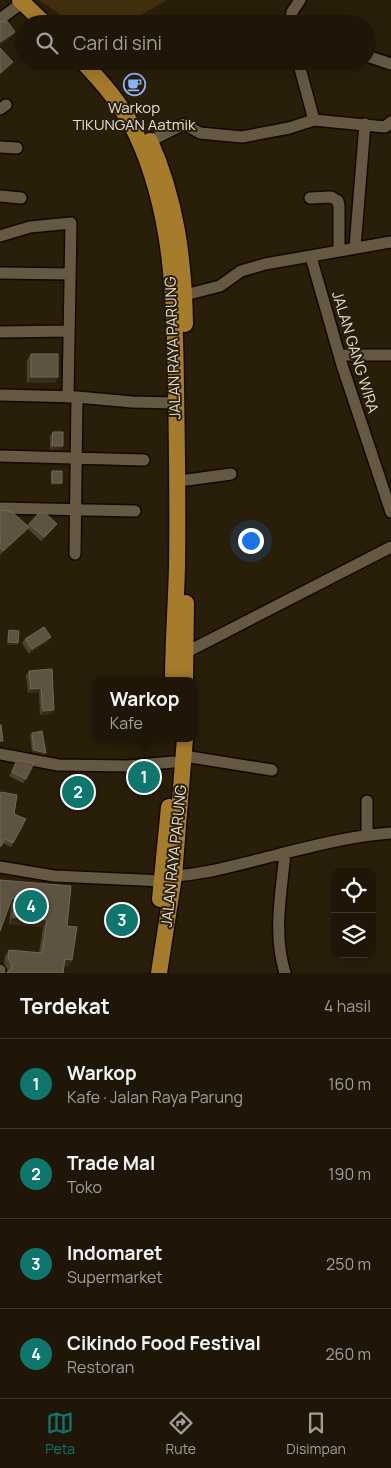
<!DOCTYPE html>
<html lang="id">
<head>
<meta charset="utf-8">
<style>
  body { margin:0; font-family:Manrope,sans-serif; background:#2c2316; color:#f1f3f6 }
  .controls { position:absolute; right:15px; bottom:15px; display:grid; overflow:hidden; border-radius:10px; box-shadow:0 5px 20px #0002 }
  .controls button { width:45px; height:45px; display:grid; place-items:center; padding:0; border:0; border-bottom:1px solid #3c3529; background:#1f1608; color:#f1f3f6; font:25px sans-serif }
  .you { position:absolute; left:250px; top:540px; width:18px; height:18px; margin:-12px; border:4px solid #fff; border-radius:50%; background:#1a73e8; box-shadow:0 0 0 8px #1a73e833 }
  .badge { display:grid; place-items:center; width:32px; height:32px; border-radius:50%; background:#0f766e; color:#fff; font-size:16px; font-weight:700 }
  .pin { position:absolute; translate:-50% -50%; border:2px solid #fff; box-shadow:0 1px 5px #0006 }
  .popup { position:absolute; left:92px; top:677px; width:105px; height:65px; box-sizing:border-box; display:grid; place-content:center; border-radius:10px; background:#1f1608; filter:drop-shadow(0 1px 4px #0005); font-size:16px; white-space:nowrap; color:#a19f9c }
  .popup b { font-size:19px; color:#f1f3f6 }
  .popup::after { content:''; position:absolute; left:50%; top:100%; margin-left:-10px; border:10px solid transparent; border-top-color:#1f1608 }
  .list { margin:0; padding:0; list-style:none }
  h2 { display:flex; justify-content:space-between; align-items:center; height:65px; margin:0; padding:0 20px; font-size:21px }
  h2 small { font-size:16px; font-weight:400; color:#a19f9c }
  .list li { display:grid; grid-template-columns:32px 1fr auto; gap:15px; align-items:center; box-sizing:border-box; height:90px; padding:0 20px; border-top:1px solid #3c3529 }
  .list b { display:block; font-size:19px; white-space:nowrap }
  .list p { margin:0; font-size:16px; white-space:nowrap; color:#a19f9c }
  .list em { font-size:16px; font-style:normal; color:#a19f9c }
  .icon { flex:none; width:28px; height:28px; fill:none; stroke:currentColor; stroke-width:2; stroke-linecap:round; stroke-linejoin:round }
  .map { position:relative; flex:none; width:391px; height:973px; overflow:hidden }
  .search { position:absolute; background:#1f1608; box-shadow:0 5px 20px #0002; left:15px; right:15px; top:15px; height:55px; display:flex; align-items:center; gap:12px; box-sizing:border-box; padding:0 18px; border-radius:28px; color:#a19f9c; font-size:19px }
  .sheet { height:425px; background:#1f1608 }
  nav { display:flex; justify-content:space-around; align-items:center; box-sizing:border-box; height:70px; border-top:1px solid #3c3529; background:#1f1608; font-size:14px; color:#a19f9c }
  nav a { display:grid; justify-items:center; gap:2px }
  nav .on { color:#0f766e }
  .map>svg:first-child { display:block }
  .grass { fill:#422f0d }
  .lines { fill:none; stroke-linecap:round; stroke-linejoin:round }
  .minor-casing { stroke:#120800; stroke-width:14 }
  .highway-casing { stroke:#120800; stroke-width:19 }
  .minor { stroke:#665944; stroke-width:11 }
  .highway { stroke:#a57b2c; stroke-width:16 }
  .wall { fill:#4d422e }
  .shaded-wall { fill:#382c18 }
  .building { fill:#5e5340; stroke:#736857 }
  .labels { text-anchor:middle; stroke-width:4; stroke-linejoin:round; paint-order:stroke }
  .poi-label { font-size:15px; fill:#e5ded2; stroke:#291e0a }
  .street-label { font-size:15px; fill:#e5ded2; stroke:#291e0a }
</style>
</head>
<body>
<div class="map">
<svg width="391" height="973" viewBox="0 0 391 973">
  <rect width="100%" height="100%" fill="#291e0a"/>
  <path class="grass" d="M39 0H167L125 24H74Z"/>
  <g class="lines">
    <defs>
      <path id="minor" d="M0 19 23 2
        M291 24 292 12 300 0
        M367 56 391 64
        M0 109 6 105
        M314 120 385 127 391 122
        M150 141 184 124 200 133 242 137 289 128 314 120 298 61
        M0 147 17 148
        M0 196 21 198
        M310 198 331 197 338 201 339 207V250
        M0 236 30 227 71 223 68 397
        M355 247 365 124
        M311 257 342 365 391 512
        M0 273 70 274
        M185 295 220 286 241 271 265 264 391 242
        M0 332 69 331
        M339 355H391
        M0 395 77 397 132 402 176 403
        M0 456 144 460
        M187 480 231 474
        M0 508 135 511
        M75 554 77 397
        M179 656 391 547
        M0 754 58 765 128 766 173 762
        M184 756 272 770
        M367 835V801
        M0 867 54 876 163 881
        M174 876C203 874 225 868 253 861 297 850 346 836 391 833
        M0 970V971
        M285 973C273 934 281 894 285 854"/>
      <path id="highway" d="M20 0 45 24
        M82 61C103 83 123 106 136 134 173 212 175 301 176 386 177 446 178 507 177 567 176 605 173 643 173 681
        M150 141C176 199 184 260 185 324
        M185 681 186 603
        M160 899 169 807
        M159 973 174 876 185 738"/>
    </defs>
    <use href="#minor" class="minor-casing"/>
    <use href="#highway" class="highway-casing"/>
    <use href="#minor" class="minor"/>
    <use href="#highway" class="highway"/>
  </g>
  <path class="wall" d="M31 354 58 377 54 383H27V360Z
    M53 432 63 446 60 450H50V436Z
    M52 471 61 485H51V473Z
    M0 510 27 526 29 524 54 528 41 541 28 529 0 555Z
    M9 630 17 645H7L8 632Z
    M51 637 48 641 29 654 22 643 25 639Z
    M52 669 51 714 40 715 39 692 28 693 26 675 29 671Z
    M32 733 45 755 32 752 30 735Z
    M17 760 26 779 23 783 9 776Z
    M1 792 14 814 13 843 11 847 3 843 0 848V794Z
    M0 880 67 926 72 960 68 966 64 965 63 973H6L8 971 4 964 5 956 9 950 39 953 43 927 9 924 11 905 9 904Z"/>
  <path class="shaded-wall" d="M15 32 12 36 0 45V42Z
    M13 62 10 66 0 75V73Z
    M31 377H58L54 383H27Z
    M52 446H63L60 450H50Z
    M52 483H62L61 485H51Z
    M29 527 26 532 0 555 3 551Z
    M51 637 48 641 29 654 32 649Z
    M8 642 18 643 17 645H7Z
    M41 688 39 692 28 693 31 689Z
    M54 710 51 714 40 715 43 711Z
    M34 750 46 753 45 755 32 752Z
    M12 898 15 899 11 905 7 904Z
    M13 917 47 920 43 927 9 924Z
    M65 959 72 960 68 966 61 965Z"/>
  <path class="building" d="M0 21 3 22 7 21 15 32 0 42Z
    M0 48 13 62 0 73Z
    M31 354H58V377H31Z
    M53 432H63V446H52Z
    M52 471H62V483H52Z
    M0 510 12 512 29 527 3 551 0 547V538L1 537 0 536Z
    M40 512H44L57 524 44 537 29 524Z
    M44 627 51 637 32 649 25 639Z
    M9 630 19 631 18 643 8 642Z
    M52 669 54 710 43 711 41 688 31 689 29 671Z
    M0 725H1L3 741H0Z
    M42 731 46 753 34 750 32 733Z
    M17 760 34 763 26 779 12 772Z
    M1 792 17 795 14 814 26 819 13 843 5 839 1 846H0V799Z
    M0 880 71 886 67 926 77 927 72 960 65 959 63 973H7V972L11 969 12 965 8 958 9 950 42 953 47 920 13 917 15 899 12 898 0 931Z"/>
  <defs>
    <symbol id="cafe-ring" viewBox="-11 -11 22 22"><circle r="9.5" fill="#291e0a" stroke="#8eb8fd" stroke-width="1.5"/><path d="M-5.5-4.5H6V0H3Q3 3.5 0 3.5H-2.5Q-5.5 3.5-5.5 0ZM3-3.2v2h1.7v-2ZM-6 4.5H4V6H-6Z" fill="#8eb8fd"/></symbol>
  </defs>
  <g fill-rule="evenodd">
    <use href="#cafe-ring" x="122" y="72" width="25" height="25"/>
  </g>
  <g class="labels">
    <g class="poi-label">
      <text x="134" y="113">Warkop<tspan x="134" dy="17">TIKUNGAN Aatmik</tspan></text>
    </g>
    <g class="street-label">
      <text transform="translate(173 348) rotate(-92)" y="5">JALAN RAYA PARUNG</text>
      <text transform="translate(355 352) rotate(73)" y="5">JALAN GANG WIRA</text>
      <text transform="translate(174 856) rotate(-84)" y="5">JALAN RAYA PARUNG</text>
    </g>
  </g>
</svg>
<div class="controls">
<button><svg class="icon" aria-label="locate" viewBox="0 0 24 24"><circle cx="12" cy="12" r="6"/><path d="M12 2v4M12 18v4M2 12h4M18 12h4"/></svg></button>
<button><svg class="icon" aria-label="layers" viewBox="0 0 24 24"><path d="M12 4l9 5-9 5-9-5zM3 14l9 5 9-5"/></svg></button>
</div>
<div class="you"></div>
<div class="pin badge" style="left:144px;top:777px">1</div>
<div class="popup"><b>Warkop</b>Kafe</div>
<div class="pin badge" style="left:78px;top:792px">2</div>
<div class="pin badge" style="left:122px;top:920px">3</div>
<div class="pin badge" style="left:31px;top:906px">4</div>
<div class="search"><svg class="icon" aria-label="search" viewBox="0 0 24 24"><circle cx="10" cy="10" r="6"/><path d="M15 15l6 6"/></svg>Cari di sini</div>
</div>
<section class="sheet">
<h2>Terdekat<small>4 hasil</small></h2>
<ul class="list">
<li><span class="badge">1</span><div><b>Warkop</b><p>Kafe · Jalan Raya Parung</p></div><em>160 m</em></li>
<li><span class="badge">2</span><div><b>Trade Mal</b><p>Toko</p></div><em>190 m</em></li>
<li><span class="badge">3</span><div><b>Indomaret</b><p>Supermarket</p></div><em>250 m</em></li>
<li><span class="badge">4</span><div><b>Cikindo Food Festival</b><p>Restoran</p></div><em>260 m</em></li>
</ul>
</section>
<nav>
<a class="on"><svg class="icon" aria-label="map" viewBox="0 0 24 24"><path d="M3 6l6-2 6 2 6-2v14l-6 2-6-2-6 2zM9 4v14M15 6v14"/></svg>Peta</a>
<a><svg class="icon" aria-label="directions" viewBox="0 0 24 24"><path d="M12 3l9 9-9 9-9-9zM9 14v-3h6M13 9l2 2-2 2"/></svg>Rute</a>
<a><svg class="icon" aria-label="saved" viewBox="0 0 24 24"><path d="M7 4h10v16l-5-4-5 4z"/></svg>Disimpan</a>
</nav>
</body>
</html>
